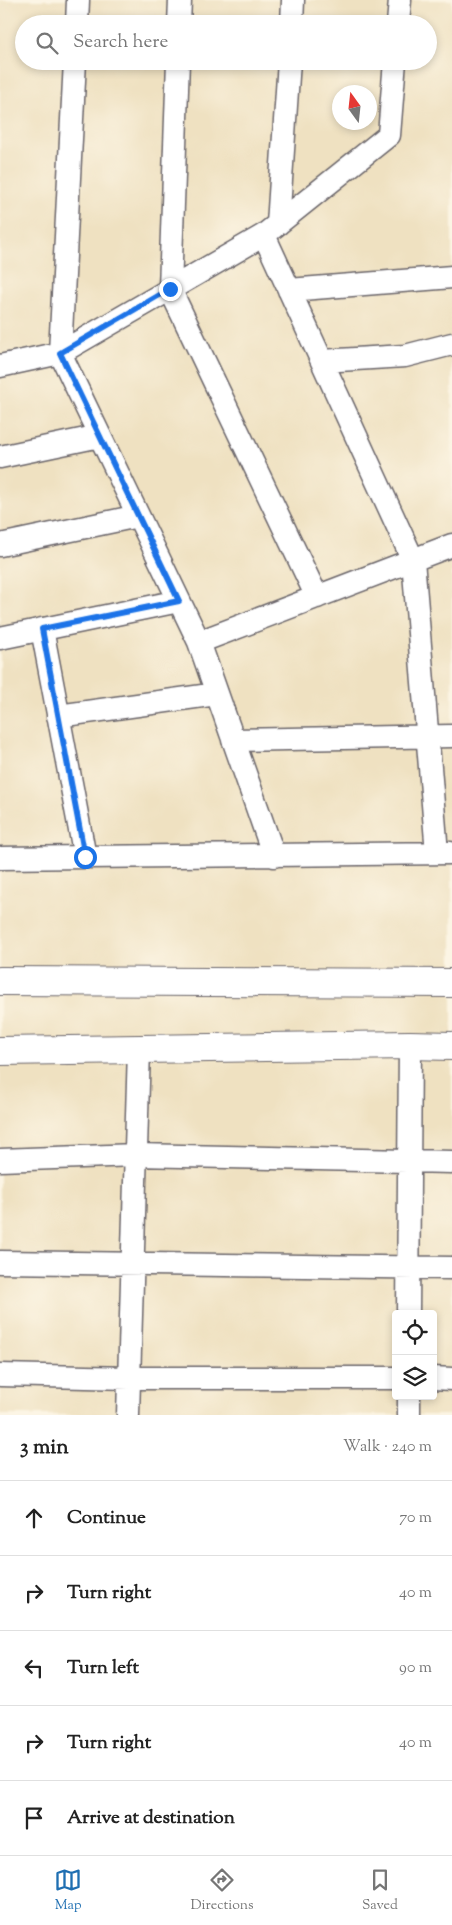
<!DOCTYPE html>
<html lang="en">
<head>
<meta charset="utf-8">
<style>
  body { margin:0; font-family:"Sorts Mill Goudy",serif; background:#f6f6f6; color:#222 }
  .controls { position:absolute; right:15px; bottom:15px; display:grid; overflow:hidden; border-radius:5px; box-shadow:0 2px 8px #0003 }
  .controls button { width:45px; height:45px; display:grid; place-items:center; padding:0; border:0; border-bottom:1px solid #e0e0e0; background:#fff; color:#222; font:25px sans-serif }
  .compass { position:absolute; left:332px; top:85px; width:45px; height:45px; border-radius:50%; background:#fff; box-shadow:0 2px 8px #0003; rotate:345deg }
  .stop { position:absolute; width:15px; height:15px; margin:-11px; border:4px solid #1a73e8; border-radius:50%; background:#fff }
  .stop.end { background:#1a73e8; border-color:#fff; box-shadow:0 1px 5px #0008 }
  .list { margin:0; padding:0; list-style:none }
  h2 { display:flex; justify-content:space-between; align-items:center; height:65px; margin:0; padding:0 20px; font-size:21px }
  h2 small { font-size:16px; font-weight:400; color:#767676 }
  .list li { display:grid; grid-template-columns:32px 1fr auto; gap:15px; align-items:center; box-sizing:border-box; height:75px; padding:0 20px; border-top:1px solid #e0e0e0 }
  .list b { display:block; font-size:19px; white-space:nowrap }
  .list em { font-size:16px; font-style:normal; color:#767676 }
  .icon { flex:none; width:28px; height:28px; fill:none; stroke:currentColor; stroke-width:2; stroke-linecap:round; stroke-linejoin:round }
  .map { position:relative; flex:none; width:452px; height:1415px; overflow:hidden }
  .search { position:absolute; background:#fff; box-shadow:0 2px 8px #0003; left:15px; right:15px; top:15px; height:55px; display:flex; align-items:center; gap:12px; box-sizing:border-box; padding:0 18px; border-radius:28px; color:#767676; font-size:19px }
  .sheet { height:440px; background:#fff }
  nav { display:flex; justify-content:space-around; align-items:center; box-sizing:border-box; height:70px; border-top:1px solid #e0e0e0; background:#fff; font-size:14px; color:#767676 }
  nav a { display:grid; justify-items:center; gap:2px }
  nav .on { color:#1f6fb2 }
  .map>svg:first-child { display:block }
  .lines { fill:none; stroke-linecap:round; stroke-linejoin:round }
  .street-casing { stroke:#6a656a; stroke-width:25 }
  .secondary-casing { stroke:#6a656a; stroke-width:30 }
  .street { stroke:#fff; stroke-width:22 }
  .secondary { stroke:#fff; stroke-width:28 }
  .route { stroke:#1a73e8; stroke-width:6 }
</style>
</head>
<body>
<div class="map">
<svg width="452" height="1415" viewBox="0 0 452 1415">
  <rect width="100%" height="100%" fill="#fcf5e5"/>
  <filter id="ink" filterUnits="userSpaceOnUse"><feTurbulence type="fractalNoise" baseFrequency=".02" numOctaves="2"/><feDisplacementMap in="SourceGraphic" scale="10" xChannelSelector="R" yChannelSelector="G"/><feConvolveMatrix kernelMatrix="1 2 1 2 8 2 1 2 1" color-interpolation-filters="sRGB"/></filter>
  <filter id="wash" filterUnits="userSpaceOnUse"><feTurbulence type="fractalNoise" baseFrequency=".0096" numOctaves="4" result="noise"/><feDisplacementMap in="SourceGraphic" scale="20" xChannelSelector="R" yChannelSelector="G"/><feGaussianBlur stdDeviation="1.12" result="paint"/><feColorMatrix in="noise" values="0 0 0 0 0 0 0 0 0 0 0 0 0 0 0 0 0 1.4 0 .05"/><feComposite in="paint" operator="in"/></filter>
  <g filter="url(#wash)">
    <rect width="100%" height="100%" fill="#efe1c1"/>
  </g>
  <g filter="url(#ink)">
    <g class="lines">
      <defs>
        <path id="street" d="M77 24 78 0
          M179 24 180 0
          M292 24 293 0
          M398 24 400 0
          M75 61 60 353 199 642 274 856
          M178 61 170 289 317 597
          M278 224 289 61
          M264 235 413 560 437 853
          M289 290 452 277
          M322 361 405 356 452 344
          M0 366 60 353 264 235 389 135 395 61
          M0 457 100 436
          M0 545 138 516
          M42 629 85 857
          M0 638 179 601
          M199 642 452 545
          M58 716 217 694
          M233 740 452 736
          M0 858 451 853
          M0 1160 136 1155 452 1162
          M0 1262 452 1268
          M408 1314 410 1045
          M0 1375 129 1378H396
          M433 1378 452 1379
          M128 1415 139 1049
          M409 1415V1396"/>
        <path id="secondary" d="M0 981 452 983
          M0 1051 410 1045 452 1046"/>
      </defs>
      <use href="#street" class="street-casing"/>
      <use href="#secondary" class="secondary-casing"/>
      <use href="#street" class="street"/>
      <use href="#secondary" class="secondary"/>
    </g>
  </g>
  <g class="lines" filter="url(#ink)">
    <path class="route" d="M85 857 42 629 179 601 60 353 170 289"/>
  </g>
</svg>
<div class="controls">
<button><svg class="icon" aria-label="locate" viewBox="0 0 24 24"><circle cx="12" cy="12" r="6"/><path d="M12 2v4M12 18v4M2 12h4M18 12h4"/></svg></button>
<button><svg class="icon" aria-label="layers" viewBox="0 0 24 24"><path d="M12 4l9 5-9 5-9-5zM3 14l9 5 9-5"/></svg></button>
</div>
<svg class="compass" viewBox="-18 -18 36 36"><path d="M0-13l5 13h-10z" fill="#e53935"/><path d="M0 13l5-13h-10z" fill="#767676"/></svg>
<div class="stop" style="left:85px;top:857px"></div>
<div class="stop end" style="left:170px;top:289px"></div>
<div class="search"><svg class="icon" aria-label="search" viewBox="0 0 24 24"><circle cx="10" cy="10" r="6"/><path d="M15 15l6 6"/></svg>Search here</div>
</div>
<section class="sheet">
<h2>3 min<small>Walk · 240 m</small></h2>
<ul class="list">
<li><svg class="icon" aria-label="ahead" viewBox="0 0 24 24"><path d="M12 20V5M6 11l6-6 6 6"/></svg><div><b>Continue</b></div><em>70 m</em></li>
<li><svg class="icon" aria-label="right" viewBox="0 0 24 24"><path d="M7 20v-9h11M14 6l5 5-5 5"/></svg><div><b>Turn right</b></div><em>40 m</em></li>
<li><svg class="icon" aria-label="left" viewBox="0 0 24 24"><path d="M17 20v-9H6M10 6l-5 5 5 5"/></svg><div><b>Turn left</b></div><em>90 m</em></li>
<li><svg class="icon" aria-label="right" viewBox="0 0 24 24"><path d="M7 20v-9h11M14 6l5 5-5 5"/></svg><div><b>Turn right</b></div><em>40 m</em></li>
<li><svg class="icon" aria-label="arrive" viewBox="0 0 24 24"><path d="M6 21V4h12l-3 4 3 4H6"/></svg><div><b>Arrive at destination</b></div></li>
</ul>
</section>
<nav>
<a class="on"><svg class="icon" aria-label="map" viewBox="0 0 24 24"><path d="M3 6l6-2 6 2 6-2v14l-6 2-6-2-6 2zM9 4v14M15 6v14"/></svg>Map</a>
<a><svg class="icon" aria-label="directions" viewBox="0 0 24 24"><path d="M12 3l9 9-9 9-9-9zM9 14v-3h6M13 9l2 2-2 2"/></svg>Directions</a>
<a><svg class="icon" aria-label="saved" viewBox="0 0 24 24"><path d="M7 4h10v16l-5-4-5 4z"/></svg>Saved</a>
</nav>
</body>
</html>
